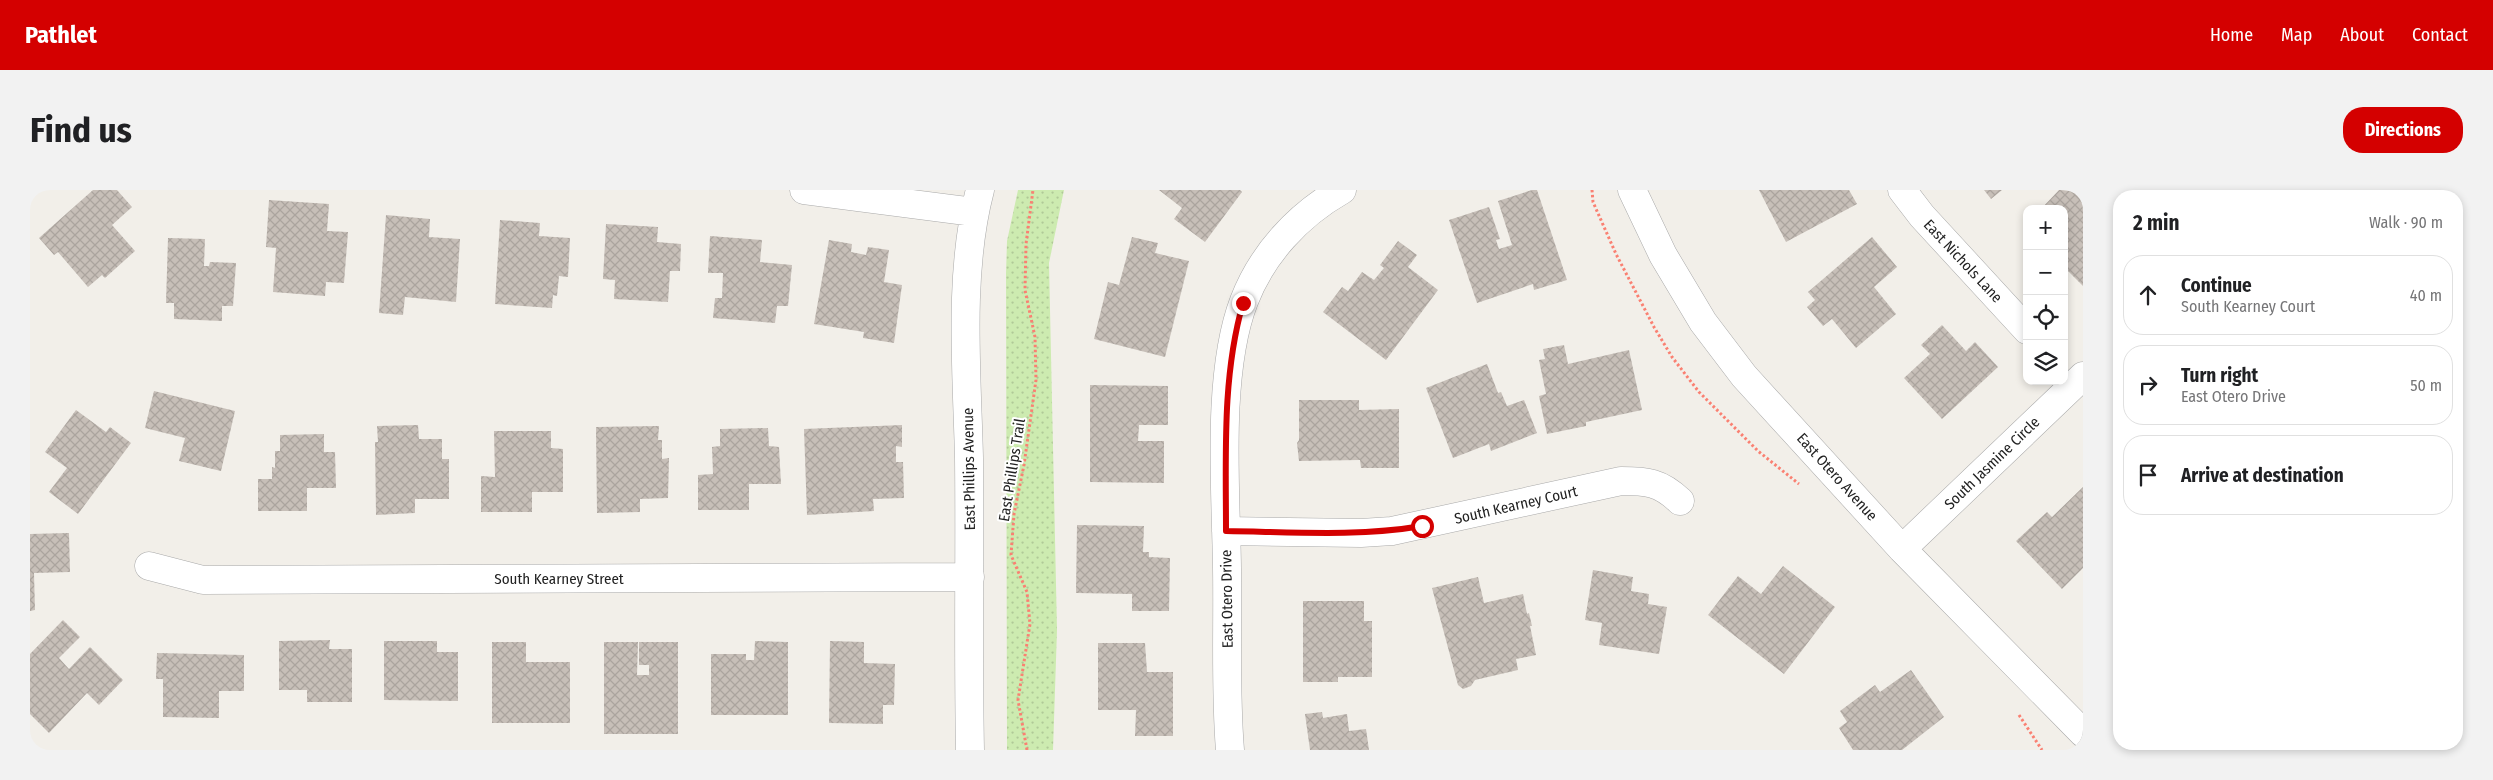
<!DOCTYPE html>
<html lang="en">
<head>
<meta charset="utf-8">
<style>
  body { margin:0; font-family:"Fira Sans Condensed",sans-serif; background:#f2f2f2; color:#202124 }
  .controls { position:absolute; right:15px; top:15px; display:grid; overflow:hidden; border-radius:10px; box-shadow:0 2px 8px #0003 }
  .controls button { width:45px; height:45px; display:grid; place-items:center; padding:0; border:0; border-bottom:1px solid #e0e0e0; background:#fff; color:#202124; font:25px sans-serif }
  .stop { position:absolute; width:15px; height:15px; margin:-11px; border:4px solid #d40000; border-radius:50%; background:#fff }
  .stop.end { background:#d40000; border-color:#fff; box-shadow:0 1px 5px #0008 }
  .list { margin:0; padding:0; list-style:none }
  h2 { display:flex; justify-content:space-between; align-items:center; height:65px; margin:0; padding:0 20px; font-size:21px }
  h2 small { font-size:16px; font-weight:400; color:#757577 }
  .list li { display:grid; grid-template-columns:32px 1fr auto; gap:15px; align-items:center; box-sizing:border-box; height:80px; margin:0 10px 10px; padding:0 10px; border:1px solid #e0e0e0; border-radius:20px }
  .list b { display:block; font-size:19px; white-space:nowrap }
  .list p { margin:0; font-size:16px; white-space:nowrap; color:#757577 }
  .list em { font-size:16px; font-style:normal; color:#757577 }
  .icon { flex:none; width:28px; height:28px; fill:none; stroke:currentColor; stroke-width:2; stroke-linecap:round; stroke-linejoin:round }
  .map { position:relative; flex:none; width:2053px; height:560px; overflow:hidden; border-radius:20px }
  header { display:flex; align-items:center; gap:30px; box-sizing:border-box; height:70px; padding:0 25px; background:#d40000; color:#fff }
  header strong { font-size:24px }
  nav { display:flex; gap:28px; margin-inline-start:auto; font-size:18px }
  .intro { display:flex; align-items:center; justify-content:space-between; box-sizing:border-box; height:120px; padding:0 30px }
  h1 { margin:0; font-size:35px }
  .button { padding:12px 22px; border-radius:20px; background:#d40000; color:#fff; font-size:18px; font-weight:700 }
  main { display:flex; gap:30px; padding:0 30px }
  aside { flex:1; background:#fff; border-radius:20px; box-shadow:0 2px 8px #0003 }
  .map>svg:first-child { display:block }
  .grass { fill:url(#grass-dots) }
  .building { fill:url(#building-cross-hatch) }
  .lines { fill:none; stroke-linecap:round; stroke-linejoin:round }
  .minor-casing { stroke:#a9a9a9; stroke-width:29 }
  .path { stroke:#fa8072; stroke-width:3; stroke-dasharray:2.5 2.5; stroke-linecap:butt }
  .minor { stroke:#fff; stroke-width:28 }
  .route { stroke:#d40000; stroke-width:6 }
  .labels { text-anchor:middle; stroke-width:4; stroke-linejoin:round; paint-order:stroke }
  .street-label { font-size:15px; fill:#222; stroke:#fff }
</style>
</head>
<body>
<header>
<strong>Pathlet</strong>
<nav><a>Home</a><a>Map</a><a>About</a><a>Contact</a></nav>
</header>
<div class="intro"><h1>Find us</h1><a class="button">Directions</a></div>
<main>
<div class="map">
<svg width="2053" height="560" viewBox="0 0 2053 560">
  <defs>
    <pattern id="grass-dots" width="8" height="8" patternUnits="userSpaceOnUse" patternTransform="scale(1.25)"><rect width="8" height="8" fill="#cdebb0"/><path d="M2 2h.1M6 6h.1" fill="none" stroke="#b0c997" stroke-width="1.8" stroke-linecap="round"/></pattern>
    <pattern id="building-cross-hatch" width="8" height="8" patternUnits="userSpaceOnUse" patternTransform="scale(1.25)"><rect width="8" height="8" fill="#c7bfb8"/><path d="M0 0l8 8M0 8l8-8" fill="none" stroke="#aba49e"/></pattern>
  </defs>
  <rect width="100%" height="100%" fill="#f2efe9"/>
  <path class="grass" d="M988 0H1034L1019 73 1027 440 1023 560H977L976 84 977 51Z"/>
  <path class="building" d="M63 0H87L102 17 82 35 105 61 75 88 72 85 58 97 28 62 24 65 9 48Z
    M1129 0H1210L1212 2 1175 52 1144 29 1152 18Z
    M1502 0H1507L1537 90 1504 100 1503 94 1447 113 1419 30 1459 17 1470 49 1466 50 1469 59 1482 55 1468 11Z
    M1729 0H1819L1827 14 1756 52Z
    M1954 0H1972L1961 9Z
    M2029 0 2053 1V96L2034 77V19H2011Z
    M239 10 299 14 297 41 318 42 314 93 296 92 295 106 243 102 246 58 236 57Z
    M356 25 400 29 399 47 430 49 426 112 375 107 373 125 349 123Z
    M470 30 510 33 509 46 540 48 538 87 529 86 527 106 523 105 522 118 465 114Z
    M576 34 628 37 627 52 651 54 650 81H640L638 112 584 109 585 90 573 89Z
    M680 46 732 50 730 72 762 75 758 116H747L745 133 683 128 685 108H692L693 83H678Z
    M1102 47 1128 53 1125 63 1159 71 1135 167 1064 149 1078 92 1089 95Z
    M1842 47 1867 77 1844 97 1866 124 1826 158 1802 129 1793 136 1777 117 1785 110 1778 102Z
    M138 48 175 49 174 76H179L180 72 206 73 203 116H192V131L144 129V113H136Z
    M799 50 822 54 821 62 836 65 838 57 859 60 854 92 872 95 864 153 833 148 834 142 784 134Z
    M1368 51 1387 65 1378 77 1408 100 1356 170 1293 122 1312 97 1318 101 1332 82 1344 90 1354 78 1350 75Z
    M1912 135 1936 161 1945 152 1968 177 1912 229 1874 188 1900 164 1891 155Z
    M1534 155 1538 174 1599 160 1612 220 1556 232V236L1517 244 1509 206 1516 204 1509 170 1515 169 1513 159Z
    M1457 174 1468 203 1471 202 1477 216 1494 210 1507 243 1461 261 1459 254 1423 268 1396 198Z
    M1060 195 1138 196V235H1109L1108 251H1134V293L1060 292Z
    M124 201 205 221 191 281 149 271 155 248 115 238Z
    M1269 210H1329V220L1369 219V278H1331L1330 270 1269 271 1267 253 1269 250Z
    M46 220 76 242 80 237 101 253 48 324 19 302 37 278 15 262Z
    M388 235 389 249H412V269H419V309H385V323L346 325 345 252H348L347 236Z
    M872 235V257L866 256V272H873L874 308 843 309 844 321 777 325 774 239Z
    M629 236 628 250H632V269L639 268 638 308 610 309V322L567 323 566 237Z
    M738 238 739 256 749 257 751 294H719V320H668V285L683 284 682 257 690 256V239Z
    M464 241H521V258L533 259V302H502V322H451V286L465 287Z
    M294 244V262H305L306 298H277V321H228V289H242V277L245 278V261H250V245Z
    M2053 297V378L2032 399 1986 351 2017 322 2022 327Z
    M1047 335 1114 336 1113 362H1119V367L1140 368 1139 421H1102V404L1046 403Z
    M39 343 40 382 4 383 5 420 0 421V344Z
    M1753 376 1805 417 1754 484 1678 425 1708 386 1731 404Z
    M1563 380 1603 387 1601 401 1619 404 1618 414 1637 417 1629 464 1569 455 1572 433 1555 430Z
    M1448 387 1454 413 1493 404 1497 424 1499 423 1502 436H1500L1506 465 1486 469 1488 480 1445 490 1441 496 1433 499 1428 495 1402 398Z
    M1273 411H1334V431H1342V487H1308V492H1273Z
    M33 430 50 447 29 468 39 479 60 457 93 490 69 515 57 503 19 543 0 524V464Z
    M300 450 299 459H322V512H277V500H249V451Z
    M354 451H407V462H428V511L354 510Z
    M725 451 758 452V525H681V464H716V470H724Z
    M800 451 834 452V473L865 474 864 515H853V534L799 533Z
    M462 452H496V472H540V533H462Z
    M574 452H608L607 485H619V475H609V452H648V544H574Z
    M1068 453H1115L1117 482H1143V546H1105L1106 520H1068Z
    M127 463 214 465V501H189V528L133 527V489H126Z
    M1881 480 1914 527 1872 560H1823L1809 538 1817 532 1810 521 1845 495 1850 502Z
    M1292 522 1293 528 1317 524 1319 541 1336 539 1339 560H1280L1275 524Z"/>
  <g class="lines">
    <defs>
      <path id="minor" d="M774 0 944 22
        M1602 0 1633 65 1673 132 1714 186 1872 359 2053 543
        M1872 0 1892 26 1997 140
        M1196 341 1331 343 1362 341 1591 291C1617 291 1630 292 1650 311
        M1872 359 2053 186
        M119 376 173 390 940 387
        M940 560C938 463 940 365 939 268 937 183 928 83 950 0
        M1200 560C1195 500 1198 439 1197 378 1196 300 1186 184 1214 111 1232 64 1268 25 1312 0"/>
    </defs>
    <use href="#minor" class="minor-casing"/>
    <path class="path" d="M1562 0 1563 12 1586 64 1624 137 1642 167 1669 202 1728 261 1769 294
      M1989 525 2012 560
      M997 560 988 510 1000 434 997 402 981 365 984 324 994 275 1006 190 1005 147 995 100 996 54 1003 0"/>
    <use href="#minor" class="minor"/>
  </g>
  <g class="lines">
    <path class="route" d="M1213 113C1192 187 1196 264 1196 341 1262 342 1328 347 1392 336"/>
  </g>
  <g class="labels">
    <g class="street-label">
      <text transform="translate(1933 71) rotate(47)" y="5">East Nichols Lane</text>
      <text transform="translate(1962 273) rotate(-44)" y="5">South Jasmine Circle</text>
      <text transform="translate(939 279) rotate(-91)" y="5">East Phillips Avenue</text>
      <text transform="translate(982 280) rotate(-81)" y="5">East Phillips Trail</text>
      <text transform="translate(1807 287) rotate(48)" y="5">East Otero Avenue</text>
      <text transform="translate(1486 315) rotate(-13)" y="5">South Kearney Court</text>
      <text x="529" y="394">South Kearney Street</text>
      <text transform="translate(1197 409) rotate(-91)" y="5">East Otero Drive</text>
    </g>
  </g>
</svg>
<div class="controls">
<button>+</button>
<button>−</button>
<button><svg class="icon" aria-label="locate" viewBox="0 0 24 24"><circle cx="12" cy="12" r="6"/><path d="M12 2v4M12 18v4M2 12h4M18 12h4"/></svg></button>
<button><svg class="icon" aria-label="layers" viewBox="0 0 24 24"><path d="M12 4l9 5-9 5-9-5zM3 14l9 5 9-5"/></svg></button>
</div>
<div class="stop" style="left:1392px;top:336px"></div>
<div class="stop end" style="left:1213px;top:113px"></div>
</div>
<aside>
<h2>2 min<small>Walk · 90 m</small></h2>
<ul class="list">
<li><svg class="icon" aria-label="ahead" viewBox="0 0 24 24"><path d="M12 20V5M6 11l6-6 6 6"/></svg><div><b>Continue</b><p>South Kearney Court</p></div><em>40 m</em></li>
<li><svg class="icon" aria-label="right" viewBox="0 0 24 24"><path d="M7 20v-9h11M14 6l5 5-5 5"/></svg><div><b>Turn right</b><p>East Otero Drive</p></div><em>50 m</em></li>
<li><svg class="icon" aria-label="arrive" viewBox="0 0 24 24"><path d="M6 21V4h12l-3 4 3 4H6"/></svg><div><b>Arrive at destination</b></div></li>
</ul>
</aside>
</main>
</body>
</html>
